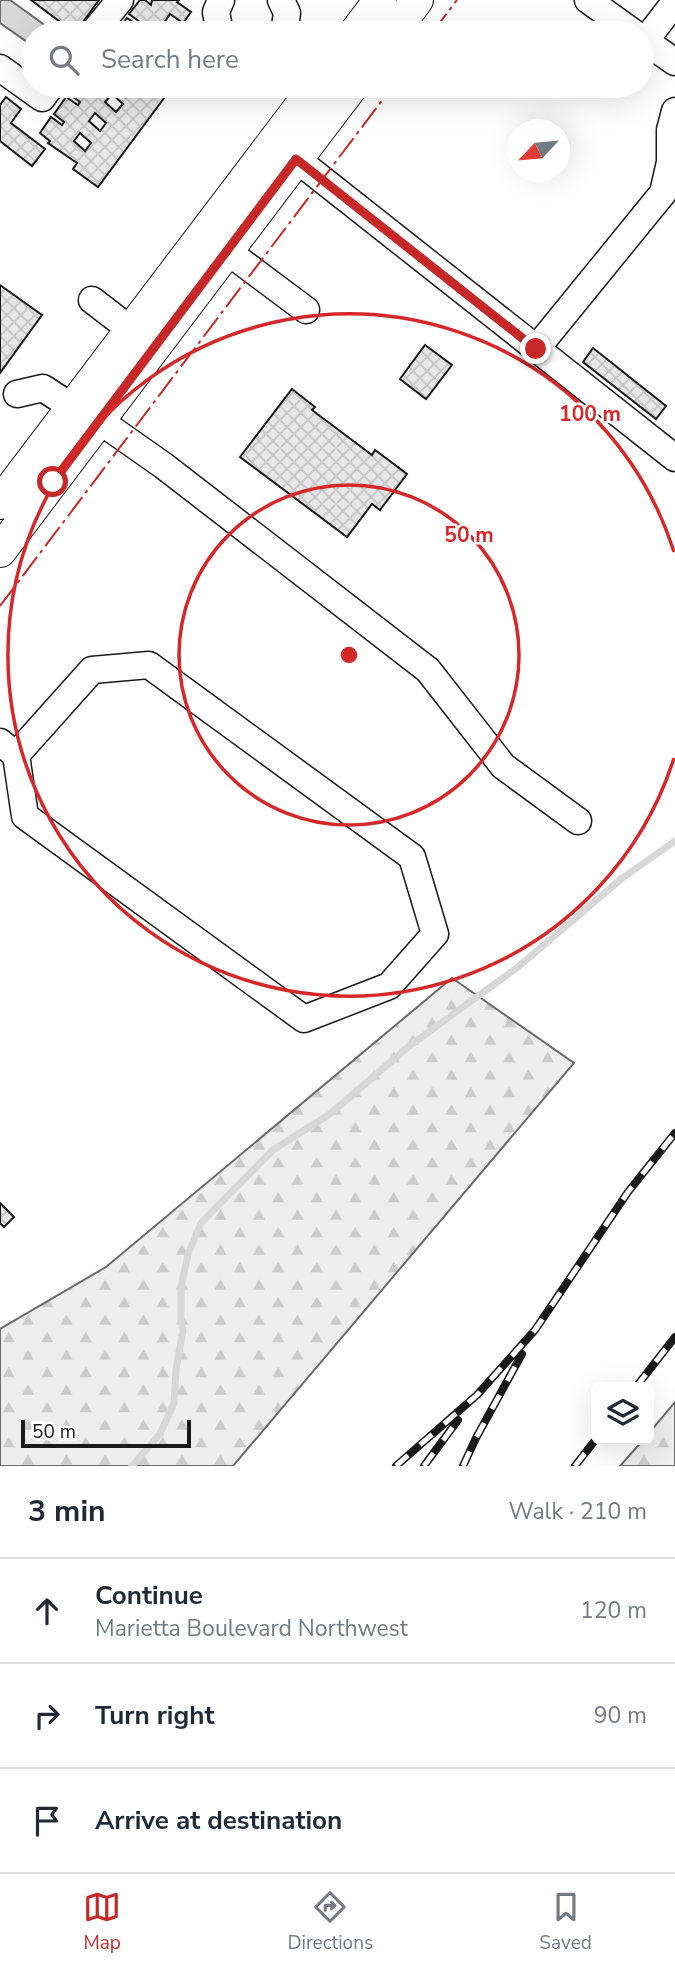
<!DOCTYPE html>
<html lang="en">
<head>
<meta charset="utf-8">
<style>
  body { margin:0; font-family:"Nunito Sans",sans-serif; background:#f2f2f3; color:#1f2937 }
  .controls { position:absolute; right:21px; bottom:21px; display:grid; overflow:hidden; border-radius:10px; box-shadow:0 7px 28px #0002 }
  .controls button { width:63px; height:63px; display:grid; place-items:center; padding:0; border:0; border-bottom:2px solid #e0e1e3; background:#fff; color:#1f2937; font:35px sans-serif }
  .compass { position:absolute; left:507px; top:119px; width:63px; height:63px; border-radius:50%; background:#fff; box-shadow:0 7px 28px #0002; rotate:244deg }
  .scale { position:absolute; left:21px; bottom:18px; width:170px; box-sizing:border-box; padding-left:7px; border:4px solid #1a1a1a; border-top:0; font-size:19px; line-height:24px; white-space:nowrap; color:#1a1a1a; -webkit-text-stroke:5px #fff; paint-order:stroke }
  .stop { position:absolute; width:21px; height:21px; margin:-16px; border:5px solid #c62828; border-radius:50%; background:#fff }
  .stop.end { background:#c62828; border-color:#fff; box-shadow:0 2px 7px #0008 }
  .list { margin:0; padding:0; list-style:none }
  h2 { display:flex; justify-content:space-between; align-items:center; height:91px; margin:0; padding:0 28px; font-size:30px }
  h2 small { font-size:23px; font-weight:400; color:#747a83 }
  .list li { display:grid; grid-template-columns:46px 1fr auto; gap:21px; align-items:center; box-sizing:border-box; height:105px; padding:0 28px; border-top:2px solid #e0e1e3 }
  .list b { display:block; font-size:26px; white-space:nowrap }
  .list p { margin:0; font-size:23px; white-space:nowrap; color:#747a83 }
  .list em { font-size:23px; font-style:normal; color:#747a83 }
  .icon { flex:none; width:38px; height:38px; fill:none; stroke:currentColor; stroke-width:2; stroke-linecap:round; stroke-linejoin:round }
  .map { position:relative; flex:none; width:675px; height:1466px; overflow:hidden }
  .search { position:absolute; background:#fff; box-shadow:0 7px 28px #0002; left:21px; right:21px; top:21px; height:77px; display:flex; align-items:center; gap:18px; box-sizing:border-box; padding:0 24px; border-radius:38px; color:#747a83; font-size:26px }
  .sheet { height:406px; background:#fff }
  nav { display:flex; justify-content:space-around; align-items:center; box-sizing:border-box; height:98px; border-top:2px solid #e0e1e3; background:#fff; font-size:19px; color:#747a83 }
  nav a { display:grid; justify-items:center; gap:4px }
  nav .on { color:#c62828 }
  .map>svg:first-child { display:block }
  .forest { fill:url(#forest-firs); stroke:#6a6a6a; stroke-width:2 }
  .water { fill:#d7d7d7; stroke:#6a6a6a; stroke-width:2 }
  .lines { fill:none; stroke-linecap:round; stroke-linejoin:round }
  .stream { stroke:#d7d7d7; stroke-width:7 }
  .building { fill:url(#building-cross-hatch); stroke:#1a1a1a; stroke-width:2; fill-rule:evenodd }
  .minor-casing { stroke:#1a1a1a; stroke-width:29 }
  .major-casing { stroke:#1a1a1a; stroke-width:34 }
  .minor { stroke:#fff; stroke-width:26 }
  .major { stroke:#fff; stroke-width:32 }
  .rail-casing { stroke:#1a1a1a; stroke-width:8 }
  .rail { stroke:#fff; stroke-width:5; stroke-dasharray:16; stroke-linecap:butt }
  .power { stroke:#c62828; stroke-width:2; stroke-dasharray:24 5 3.5 5; stroke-linecap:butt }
  .route { stroke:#c62828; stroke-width:9 }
  .ring { fill:none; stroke:#d62828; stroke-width:3.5 }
  .centre { fill:#d62828; stroke:#fff; stroke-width:3.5 }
  .ring-label { font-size:21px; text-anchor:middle; font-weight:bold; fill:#d62828; stroke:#fff; stroke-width:5; stroke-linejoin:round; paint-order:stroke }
</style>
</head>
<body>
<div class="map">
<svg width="675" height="1466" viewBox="0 0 675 1466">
  <defs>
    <pattern id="forest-firs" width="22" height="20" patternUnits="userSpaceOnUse" patternTransform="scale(1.75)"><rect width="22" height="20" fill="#ededed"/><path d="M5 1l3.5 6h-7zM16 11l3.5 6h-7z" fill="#cbcbcb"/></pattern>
    <pattern id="building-cross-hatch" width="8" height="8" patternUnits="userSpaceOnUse" patternTransform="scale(1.75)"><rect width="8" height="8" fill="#e6e6e6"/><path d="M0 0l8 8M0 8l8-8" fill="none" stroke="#c5c5c5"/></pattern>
  </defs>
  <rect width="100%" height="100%" fill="#fff"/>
  <path class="forest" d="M452 978 574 1063 233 1466H0V1329L106 1267Z
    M675 1402V1466H620L643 1440H649V1433Z"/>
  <path class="water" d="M0 0H10L50 29 47 33H33V46L0 23Z"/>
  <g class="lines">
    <path class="stream" d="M132 1466 160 1434 174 1403 176 1369 183 1331 181 1321V1287L188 1254 201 1223 273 1150 330 1114 408 1047 518 967 621 879 675 841"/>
  </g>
  <path class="building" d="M31 0H99L75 33Z
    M140 0H145L151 5 152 0H179L177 2 191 12 183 23 170 14 164 23 177 32 183 25 193 32 197 27 205 33H116L127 18 137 25 140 22 129 14Z
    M75 86H125L130 90 135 86H173L98 187 73 169 77 163 48 143 50 141 40 133 51 117 62 125 64 122 54 114 66 97 78 105 80 102 69 94ZM112 94 123 104 116 112 105 102ZM95 113 106 123 100 131 89 121ZM80 133 91 143 85 151 74 141Z
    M6 97 21 109 11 123 45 149 32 166 0 141V105Z
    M0 285 42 315 0 373Z
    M425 345 452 365 426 399 400 379Z
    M593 348 666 406 656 419 583 362Z
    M292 389 315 407 312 410 372 455 375 450 407 474 380 510 372 504 347 537 240 457Z
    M0 1203 14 1217 4 1227 0 1223Z"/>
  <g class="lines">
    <defs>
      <path id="minor" d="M281 0 287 13 284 33
        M588 0 634 33
        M93 33 120 0
        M220 33 216 12 221 0
        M642 39 675 62
        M645 41 675 2
        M0 68 42 98 51 86
        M281 147 675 458
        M227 251 306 310
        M92 300 131 330
        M536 349 663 193 670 162V130L675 111
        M17 394 43 388 72 407
        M100 421 164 466 428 670 503 766 578 821
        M0 742 16 755 25 816 304 1019 389 986 435 934 412 857 149 665 92 670 16 755"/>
      <path id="major" d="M355 33 380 0
        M392 33 417 0
        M0 503 316 86
        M0 551 352 86"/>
    </defs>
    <use href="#minor" class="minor-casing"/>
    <use href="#major" class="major-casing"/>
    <use href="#minor" class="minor"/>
    <use href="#major" class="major"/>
    <defs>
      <path id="rail" d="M636 1387 675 1337
        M396 1466 477 1395 535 1330 628 1192 675 1133
        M424 1466 458 1420
        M463 1466 476 1438 522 1354
        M575 1466 596 1439"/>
    </defs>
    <use href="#rail" class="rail-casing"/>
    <use href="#rail" class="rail"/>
    <path class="power" d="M432 33 457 0
      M0 606 393 86"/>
  </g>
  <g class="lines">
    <path class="route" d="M53 482 296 159 536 349"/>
  </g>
  <g class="ring">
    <circle cx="349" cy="655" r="170"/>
    <path d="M674 758A341 341 0 1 1 674 552"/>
  </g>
  <circle cx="349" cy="655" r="10" class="centre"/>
  <g class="ring-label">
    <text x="590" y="421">100 m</text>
    <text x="469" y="542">50 m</text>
  </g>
</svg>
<div class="controls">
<button><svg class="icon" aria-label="layers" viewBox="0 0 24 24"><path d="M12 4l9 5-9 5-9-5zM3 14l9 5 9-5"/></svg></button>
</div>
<svg class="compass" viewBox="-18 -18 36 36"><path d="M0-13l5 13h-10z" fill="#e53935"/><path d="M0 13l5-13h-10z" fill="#747a83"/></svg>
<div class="scale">50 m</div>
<div class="stop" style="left:53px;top:482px"></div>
<div class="stop end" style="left:536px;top:349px"></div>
<div class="search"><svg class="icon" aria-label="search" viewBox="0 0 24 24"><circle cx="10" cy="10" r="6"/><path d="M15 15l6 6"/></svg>Search here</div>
</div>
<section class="sheet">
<h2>3 min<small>Walk · 210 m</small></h2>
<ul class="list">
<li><svg class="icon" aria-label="ahead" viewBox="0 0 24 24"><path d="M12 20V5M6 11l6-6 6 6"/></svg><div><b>Continue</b><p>Marietta Boulevard Northwest</p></div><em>120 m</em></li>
<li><svg class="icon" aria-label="right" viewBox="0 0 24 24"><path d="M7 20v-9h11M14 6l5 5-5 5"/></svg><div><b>Turn right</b></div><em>90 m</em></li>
<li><svg class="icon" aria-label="arrive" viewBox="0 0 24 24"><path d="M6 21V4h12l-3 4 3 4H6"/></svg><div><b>Arrive at destination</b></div></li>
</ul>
</section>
<nav>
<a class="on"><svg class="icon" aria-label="map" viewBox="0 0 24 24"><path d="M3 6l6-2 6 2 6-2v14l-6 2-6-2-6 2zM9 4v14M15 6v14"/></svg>Map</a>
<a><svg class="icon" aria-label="directions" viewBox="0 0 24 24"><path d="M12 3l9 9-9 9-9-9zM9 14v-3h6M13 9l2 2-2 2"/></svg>Directions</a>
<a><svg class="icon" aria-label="saved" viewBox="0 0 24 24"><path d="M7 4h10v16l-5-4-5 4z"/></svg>Saved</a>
</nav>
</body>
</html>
